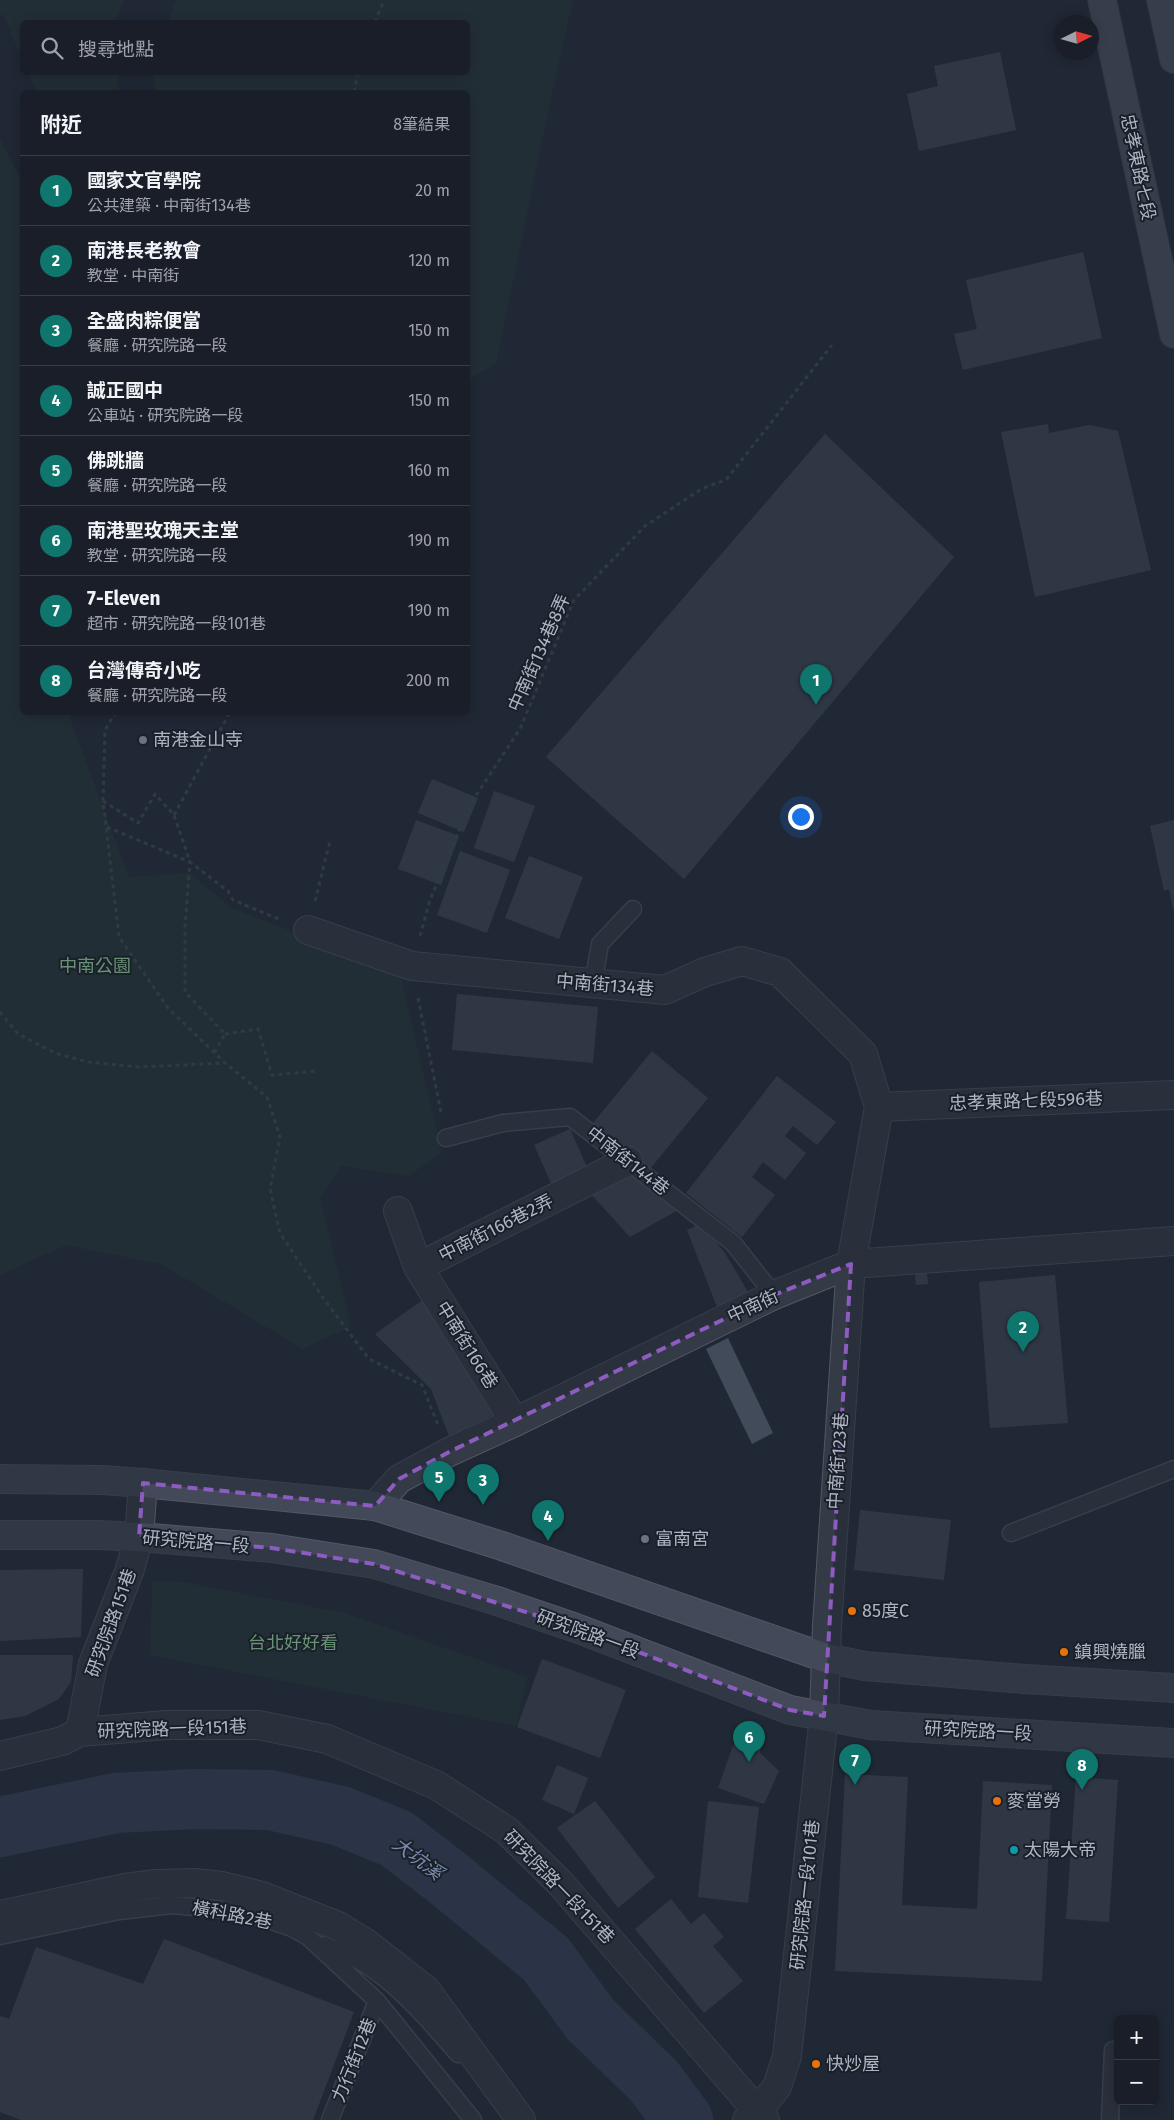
<!DOCTYPE html>
<html lang="zh-TW">
<head>
<meta charset="utf-8">
<style>
  body { margin:0; font-family:"Fira Sans","Noto Sans TC",sans-serif; background:#222730; color:#f1f3f6 }
  .controls { position:absolute; right:15px; bottom:15px; display:grid; overflow:hidden; border-radius:8px; box-shadow:0 2px 12px #0003 }
  .controls button { width:45px; height:45px; display:grid; place-items:center; padding:0; border:0; border-bottom:1px solid #373c45; background:#191e28; color:#f1f3f6; font:25px sans-serif }
  .compass { position:absolute; left:1054px; top:15px; width:45px; height:45px; border-radius:50%; background:#191e28; box-shadow:0 2px 12px #0003; rotate:85deg }
  .you { position:absolute; left:800px; top:816px; width:18px; height:18px; margin:-12px; border:4px solid #fff; border-radius:50%; background:#1a73e8; box-shadow:0 0 0 8px #1a73e833 }
  .badge { display:grid; place-items:center; width:32px; height:32px; border-radius:50%; background:#0f766e; color:#fff; font-size:16px; font-weight:700 }
  .pin { position:absolute; translate:-50% -41px; filter:drop-shadow(0 1px 2px #0008) }
  .pin::after { content:''; position:absolute; top:26px; width:18px; height:15px; background:inherit; clip-path:polygon(0 0,100% 0,50% 100%) }
  .list { margin:0; padding:0; list-style:none }
  h2 { display:flex; justify-content:space-between; align-items:center; height:65px; margin:0; padding:0 20px; font-size:21px }
  h2 small { font-size:16px; font-weight:400; color:#9fa2a8 }
  .list li { display:grid; grid-template-columns:32px 1fr auto; gap:15px; align-items:center; box-sizing:border-box; height:70px; padding:0 20px; border-top:1px solid #373c45 }
  .list b { display:block; font-size:19px; white-space:nowrap }
  .list p { margin:0; font-size:16px; white-space:nowrap; color:#9fa2a8 }
  .list em { font-size:16px; font-style:normal; color:#9fa2a8 }
  .icon { flex:none; width:28px; height:28px; fill:none; stroke:currentColor; stroke-width:2; stroke-linecap:round; stroke-linejoin:round }
  .map { position:relative; flex:none; width:1174px; height:2120px; overflow:hidden }
  .search { position:absolute; background:#191e28; box-shadow:0 2px 12px #0003; left:20px; top:20px; width:450px; height:55px; display:flex; align-items:center; gap:12px; box-sizing:border-box; padding:0 18px; border-radius:8px; color:#9fa2a8; font-size:19px }
  .panel { position:absolute; background:#191e28; box-shadow:0 2px 12px #0003; left:20px; top:90px; width:450px; height:625px; border-radius:8px }
  .map>svg:first-child { display:block }
  .green { fill:#243537 }
  .lines { fill:none; stroke-linecap:round; stroke-linejoin:round }
  .river { stroke:#36435c; stroke-width:60 }
  .building { fill:#424b5a }
  .lane-casing { stroke:#525864; stroke-width:19 }
  .street-casing { stroke:#525864; stroke-width:30 }
  .secondary-casing { stroke:#525864; stroke-width:30 }
  .primary-casing { stroke:#3e434f; stroke-width:30 }
  .path { stroke:#405054; stroke-width:3; stroke-dasharray:4 4; stroke-linecap:butt }
  .lane { stroke:#343a46; stroke-width:16 }
  .street { stroke:#343a46; stroke-width:28 }
  .secondary { stroke:#434959; stroke-width:28 }
  .primary { stroke:#525966; stroke-width:28 }
  .marked { fill:none; stroke:#8d5cc0; stroke-width:4; stroke-dasharray:10 6; stroke-linejoin:round }
  .worship-dot { fill:#6b7280; stroke:#1a202a; stroke-width:2 }
  .food-dot { fill:#e8710a; stroke:#1a202a; stroke-width:2 }
  .culture-dot { fill:#0f9aa8; stroke:#1a202a; stroke-width:2 }
  .labels { text-anchor:middle; stroke-width:4; stroke-linejoin:round; paint-order:stroke }
  .street-label { font-size:18px; fill:#afb5c3; stroke:#1a202a }
  .poi-label { font-size:18px; fill:#afb5c3; stroke:#1a202a; text-anchor:start }
  .park-label { font-size:18px; fill:#689175; stroke:#1a202a }
  .water-label { font-size:19px; font-style:italic; fill:#798aaa; stroke:#1a202a }
</style>
</head>
<body>
<div class="map">
<svg width="1174" height="2120" viewBox="0 0 1174 2120">
  <rect width="100%" height="100%" fill="#212835"/>
  <path class="green" d="M0 0H124L115 22H22V60L4 15H0Z
    M176 0H573L553 88 496 363 468 380V92H156L152 73 468 72V22H168Z
    M28 73H117L119 92H36Z
    M0 139 22 181V712L68 713 129 877 190 873 230 907 400 974 442 1153 408 1176 341 1166 320 1198 351 1326 303 1349 161 1264 66 1245 0 1275Z
    M152 1581 183 1582 344 1613 528 1677 516 1726 150 1655Z"/>
  <g class="lines">
    <path class="river" d="M0 1827 116 1803 193 1799 270 1800 341 1816 397 1839 450 1880 546 1959 590 2019 654 2081 683 2120"/>
  </g>
  <path class="building" d="M1000 52 1016 130 919 151 907 94 938 86 934 66Z
    M1083 252 1102 338 963 370 954 334 977 329 966 280Z
    M1048 424 1049 433 1089 425 1118 431 1151 570 1035 597 1001 432Z
    M825 434 954 557 684 879 546 757Z
    M432 779 478 798 464 832 418 813Z
    M494 791 535 806 514 862 474 848Z
    M416 820 459 836 441 885 398 869Z
    M1174 820V910H1173L1169 889 1164 891 1150 826Z
    M460 851 510 870 487 933 437 915Z
    M529 856 583 877 559 939 505 918Z
    M457 994 598 1007 593 1063 452 1050Z
    M652 1051 708 1098 650 1169 593 1123Z
    M777 1076 836 1122 817 1145 793 1126 785 1136 806 1153 785 1180 763 1162 752 1177 775 1195 742 1237 686 1193Z
    M570 1129 591 1176 555 1192 534 1145Z
    M637 1172 680 1209 630 1237 590 1193Z
    M696 1226 716 1242 725 1253 748 1292 717 1307 687 1230Z
    M915 1273H927L928 1284 916 1285Z
    M1055 1275 1068 1423 990 1428 979 1282Z
    M424 1299 506 1409 449 1436 431 1389 375 1334Z
    M728 1338 773 1433 752 1444 706 1349Z
    M860 1510 951 1520 944 1580 854 1570Z
    M83 1569 81 1637 0 1641V1570Z
    M0 1655H73L71 1682 59 1699 25 1716 0 1720Z
    M542 1659 626 1690 600 1758 517 1727Z
    M739 1729 762 1737 760 1753 779 1771 764 1804 718 1788Z
    M557 1765 588 1778 574 1814 542 1800Z
    M845 1774 908 1777 902 1905 977 1909 983 1781 1052 1785 1042 1981 835 1971Z
    M1076 1777 1118 1780 1109 1922 1066 1919Z
    M595 1801 655 1877 618 1908 557 1828Z
    M708 1801 759 1807 748 1903 698 1897Z
    M671 1899 691 1924 704 1913 724 1937 713 1946 743 1981 704 2013 635 1929Z
    M164 1939 354 2012 313 2120H21L0 2112V2016L9 2019 36 1947 143 1984Z"/>
  <g class="lines">
    <defs>
      <path id="lane" d="M593 984 600 944 633 909
        M446 1138 503 1123 570 1117 733 1243 774 1295
        M1011 1533 1174 1469
        M0 1936 119 1911 172 1905 227 1910 260 1917 292 1928 308 1937 377 2001 473 2120
        M324 1945C337 1951 351 1956 363 1963 400 1986 430 2022 458 2054
        M330 2120 377 2001
        M1110 2120 1113 2050"/>
      <path id="street" d="M308 930 412 966 665 990 705 972 742 961 780 972 863 1054 879 1107 851 1264 827 1626 824 1716 787 2056 777 2087 757 2111 747 2120
        M879 1107 1174 1095
        M398 1211 418 1267 628 1161
        M418 1267 515 1422
        M375 1506 399 1479 449 1452 515 1422 774 1295 851 1264 1174 1241
        M80 1732 93 1664 130 1569 139 1537 143 1483
        M0 1756 62 1741 80 1732 166 1725H258L327 1739 436 1785 506 1830 561 1884 765 2120
        M0 1915 125 1888 156 1884 194 1883 222 1886 262 1896 338 1926 366 1943 426 1990 521 2120"/>
      <path id="secondary" d="M0 1479 102 1480 143 1483 375 1506 502 1546 826 1658 865 1666 1025 1679 1174 1688
        M0 1535H99L139 1537 272 1548 374 1564 494 1600 576 1628 790 1710 871 1725 1174 1743"/>
      <path id="primary" d="M1102 0 1174 334
        M1161 0 1174 59"/>
    </defs>
    <use href="#lane" class="lane-casing"/>
    <use href="#street" class="street-casing"/>
    <use href="#secondary" class="secondary-casing"/>
    <use href="#primary" class="primary-casing"/>
    <path class="path" d="M375 22 384 0
      M354 92 358 72
      M116 712 105 730 103 801 119 937 168 1008 225 1063 267 1097 280 1137 270 1189 280 1233 321 1295 369 1359 422 1385 438 1425
      M103 801 138 823 155 794 174 815 190 862 228 891 233 900 281 920
      M174 815 230 712
      M107 827 190 862 185 926V992L225 1034 214 1053
      M315 901 330 841
      M420 936 430 900 471 803 520 729 574 600 645 526 703 488 726 480 832 345
      M418 998 441 1112
      M0 1012 18 1034 55 1053 88 1062 139 1067 225 1063
      M225 1034 258 1029 272 1075 317 1071"/>
    <use href="#lane" class="lane"/>
    <use href="#street" class="street"/>
    <use href="#secondary" class="secondary"/>
    <use href="#primary" class="primary"/>
  </g>
  <path d="M0 0H1174V2120H0ZM851 1264 824 1716 790 1710 576 1628 374 1564 272 1548 139 1537 143 1483 375 1506 399 1479 449 1452 774 1295Z" fill="#212835" fill-opacity=".55" fill-rule="evenodd"/>
  <path class="marked" d="M851 1264 824 1716 790 1710 576 1628 374 1564 272 1548 139 1537 143 1483 375 1506 399 1479 449 1452 774 1295Z"/>
  <g class="worship-dot">
    <circle cx="143" cy="740" r="5"/>
    <circle cx="645" cy="1539" r="5"/>
  </g>
  <g class="food-dot">
    <circle cx="852" cy="1611" r="5"/>
    <circle cx="1064" cy="1652" r="5"/>
    <circle cx="997" cy="1801" r="5"/>
    <circle cx="816" cy="2064" r="5"/>
  </g>
  <circle class="culture-dot" cx="1014" cy="1850" r="5"/>
  <g class="labels">
    <g class="street-label">
      <text transform="translate(1138 167) rotate(78)" y="6">忠孝東路七段</text>
      <text transform="translate(539 653) rotate(-66)" y="6">中南街134巷8弄</text>
      <text transform="translate(605 985) rotate(5)" y="6">中南街134巷</text>
      <text transform="translate(1026 1101) rotate(-2)" y="6">忠孝東路七段596巷</text>
      <text transform="translate(628 1161) rotate(38)" y="6">中南街144巷</text>
      <text transform="translate(496 1228) rotate(-27)" y="6">中南街166巷2弄</text>
      <text transform="translate(753 1306) rotate(-25)" y="6">中南街</text>
      <text transform="translate(467 1345) rotate(58)" y="6">中南街166巷</text>
      <text transform="translate(838 1461) rotate(-86)" y="6">中南街123巷</text>
      <text transform="translate(196 1542) rotate(5)" y="6">研究院路一段</text>
      <text transform="translate(111 1623) rotate(-70)" y="6">研究院路151巷</text>
      <text transform="translate(588 1634) rotate(20)" y="6">研究院路一段</text>
      <text transform="translate(172 1729) rotate(-2)" y="6">研究院路一段151巷</text>
      <text transform="translate(978 1731) rotate(3)" y="6">研究院路一段</text>
      <text transform="translate(559 1887) rotate(46)" y="6">研究院路一段151巷</text>
      <text transform="translate(805 1895) rotate(-84)" y="6">研究院路一段101巷</text>
      <text transform="translate(232 1915) rotate(11)" y="6">橫科路2巷</text>
      <text transform="translate(354 2060) rotate(-68)" y="6">力行街12巷</text>
    </g>
    <g class="poi-label">
      <text x="153" y="746">南港金山寺</text>
      <text x="655" y="1545">富南宮</text>
      <text x="862" y="1617">85度C</text>
      <text x="1074" y="1658">鎮興燒臘</text>
      <text x="1007" y="1807">麥當勞</text>
      <text x="1024" y="1856">太陽大帝</text>
      <text x="826" y="2070">快炒屋</text>
    </g>
    <g class="park-label">
      <text x="95" y="972">中南公園</text>
      <text x="293" y="1649">台北好好看</text>
    </g>
    <g class="water-label">
      <text transform="translate(418 1858) rotate(37)" y="7">大坑溪</text>
    </g>
  </g>
</svg>
<div class="controls">
<button>+</button>
<button>−</button>
</div>
<svg class="compass" viewBox="-18 -18 36 36"><path d="M0-13l5 13h-10z" fill="#e53935"/><path d="M0 13l5-13h-10z" fill="#9fa2a8"/></svg>
<div class="you"></div>
<div class="pin badge" style="left:816px;top:705px">1</div>
<div class="pin badge" style="left:1023px;top:1352px">2</div>
<div class="pin badge" style="left:483px;top:1505px">3</div>
<div class="pin badge" style="left:548px;top:1541px">4</div>
<div class="pin badge" style="left:439px;top:1502px">5</div>
<div class="pin badge" style="left:749px;top:1762px">6</div>
<div class="pin badge" style="left:855px;top:1785px">7</div>
<div class="pin badge" style="left:1082px;top:1790px">8</div>
<div class="search"><svg class="icon" aria-label="search" viewBox="0 0 24 24"><circle cx="10" cy="10" r="6"/><path d="M15 15l6 6"/></svg>搜尋地點</div>
<section class="panel">
<h2>附近<small>8筆結果</small></h2>
<ul class="list">
<li><span class="badge">1</span><div><b>國家文官學院</b><p>公共建築 · 中南街134巷</p></div><em>20 m</em></li>
<li><span class="badge">2</span><div><b>南港長老教會</b><p>教堂 · 中南街</p></div><em>120 m</em></li>
<li><span class="badge">3</span><div><b>全盛肉粽便當</b><p>餐廳 · 研究院路一段</p></div><em>150 m</em></li>
<li><span class="badge">4</span><div><b>誠正國中</b><p>公車站 · 研究院路一段</p></div><em>150 m</em></li>
<li><span class="badge">5</span><div><b>佛跳牆</b><p>餐廳 · 研究院路一段</p></div><em>160 m</em></li>
<li><span class="badge">6</span><div><b>南港聖玫瑰天主堂</b><p>教堂 · 研究院路一段</p></div><em>190 m</em></li>
<li><span class="badge">7</span><div><b>7-Eleven</b><p>超市 · 研究院路一段101巷</p></div><em>190 m</em></li>
<li><span class="badge">8</span><div><b>台灣傳奇小吃</b><p>餐廳 · 研究院路一段</p></div><em>200 m</em></li>
</ul>
</section>
</div>
</body>
</html>
